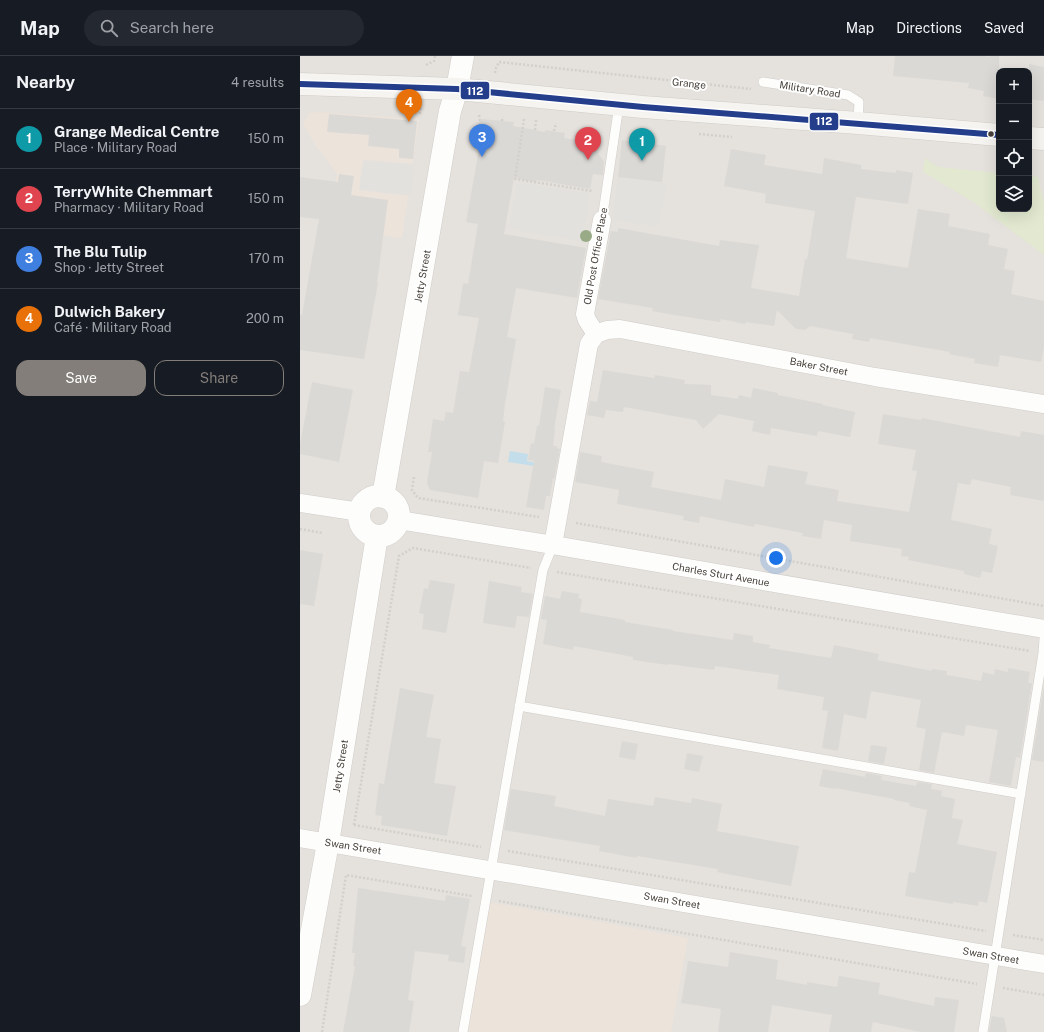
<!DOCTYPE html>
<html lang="en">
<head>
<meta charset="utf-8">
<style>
  body { margin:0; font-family:"Public Sans",sans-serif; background:#242831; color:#f1f3f6 }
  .controls { position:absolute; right:12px; top:12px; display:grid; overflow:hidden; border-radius:8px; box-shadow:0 4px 16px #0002 }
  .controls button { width:36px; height:36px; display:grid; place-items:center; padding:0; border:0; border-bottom:1px solid #363941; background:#171b24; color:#f1f3f6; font:20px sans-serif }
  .you { position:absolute; left:476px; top:502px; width:14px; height:14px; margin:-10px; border:3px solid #fff; border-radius:50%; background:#1a73e8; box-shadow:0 0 0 6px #1a73e833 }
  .badge { display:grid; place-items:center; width:26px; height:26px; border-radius:50%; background:#837e79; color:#fff; font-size:13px; font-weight:700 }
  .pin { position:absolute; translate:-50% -33px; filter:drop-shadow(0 1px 2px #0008) }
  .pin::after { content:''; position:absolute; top:21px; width:14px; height:12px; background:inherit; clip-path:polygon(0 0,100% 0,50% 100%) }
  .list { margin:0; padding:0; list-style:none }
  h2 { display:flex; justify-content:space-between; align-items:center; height:52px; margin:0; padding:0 16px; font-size:17px }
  h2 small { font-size:13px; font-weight:400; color:#9ea1a6 }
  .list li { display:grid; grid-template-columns:26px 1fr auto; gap:12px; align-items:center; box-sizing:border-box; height:60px; padding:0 16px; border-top:1px solid #363941 }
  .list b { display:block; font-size:15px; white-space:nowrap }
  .list p { margin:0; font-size:13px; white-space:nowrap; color:#9ea1a6 }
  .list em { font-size:13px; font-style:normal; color:#9ea1a6 }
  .actions { display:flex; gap:8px; padding:12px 16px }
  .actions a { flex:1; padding:9px 0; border:1px solid #837e79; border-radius:12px; text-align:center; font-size:14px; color:#837e79 }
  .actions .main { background:#837e79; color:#fff }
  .icon { flex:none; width:22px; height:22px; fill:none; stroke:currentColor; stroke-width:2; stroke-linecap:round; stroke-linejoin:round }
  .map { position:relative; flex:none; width:744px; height:976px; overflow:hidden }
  header { display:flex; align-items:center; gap:24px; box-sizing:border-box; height:56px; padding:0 20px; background:#171b24; border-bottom:1px solid #363941 }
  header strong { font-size:19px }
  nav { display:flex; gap:22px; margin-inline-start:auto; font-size:14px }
  .search { width:280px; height:36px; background:#242831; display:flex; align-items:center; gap:10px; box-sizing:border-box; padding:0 14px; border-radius:22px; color:#9ea1a6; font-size:15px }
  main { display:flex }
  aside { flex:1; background:#171b24 }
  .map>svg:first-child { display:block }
  .residential { fill:#e5e1dc; fill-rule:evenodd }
  .commercial { fill:#ece3db }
  .green { fill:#e2e9d0 }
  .parking { fill:#e3e1de }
  .water { fill:#c3deea }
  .building { fill:#dbd9d6 }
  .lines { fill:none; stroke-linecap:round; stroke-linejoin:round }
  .service-casing { stroke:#d0cdca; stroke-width:10 }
  .minor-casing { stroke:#d0cdca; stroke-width:19 }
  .tertiary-casing { stroke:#d0cdca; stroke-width:23 }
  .secondary-casing { stroke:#d0ccc5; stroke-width:23 }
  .path { stroke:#d2d0cb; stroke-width:2.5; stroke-dasharray:2 2; stroke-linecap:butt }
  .service { stroke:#fdfdfc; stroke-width:9 }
  .minor { stroke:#fdfdfc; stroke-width:18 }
  .tertiary { stroke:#fdfdfc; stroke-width:22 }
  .secondary { stroke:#f6f4f1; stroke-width:22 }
  .bus-1-casing { stroke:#fff; stroke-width:9 }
  .bus-1 { stroke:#243e8c; stroke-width:6 }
  .tree { fill:#99ab86 }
  .bus-dot { fill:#47413a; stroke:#fff; stroke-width:1.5 }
  .labels { text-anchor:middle; stroke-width:4; stroke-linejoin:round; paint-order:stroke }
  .street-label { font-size:10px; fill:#47413a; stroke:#fff }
  .line-badge { stroke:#fff; stroke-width:1.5 }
  .badge-label { font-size:11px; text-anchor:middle; font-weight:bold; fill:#fff }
</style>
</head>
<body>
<header>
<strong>Map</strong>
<div class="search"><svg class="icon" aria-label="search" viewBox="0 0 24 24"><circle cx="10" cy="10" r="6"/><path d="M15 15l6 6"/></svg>Search here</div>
<nav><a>Map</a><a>Directions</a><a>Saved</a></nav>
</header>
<main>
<aside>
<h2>Nearby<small>4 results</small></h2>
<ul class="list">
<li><span class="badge" style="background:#0f9aa8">1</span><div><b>Grange Medical Centre</b><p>Place · Military Road</p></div><em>150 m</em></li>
<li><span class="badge" style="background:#e0444e">2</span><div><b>TerryWhite Chemmart</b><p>Pharmacy · Military Road</p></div><em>150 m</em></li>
<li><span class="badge" style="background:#3f7fe0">3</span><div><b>The Blu Tulip</b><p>Shop · Jetty Street</p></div><em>170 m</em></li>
<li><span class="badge" style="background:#e8710a">4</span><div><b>Dulwich Bakery</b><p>Café · Military Road</p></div><em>200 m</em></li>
</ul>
<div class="actions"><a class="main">Save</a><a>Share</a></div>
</aside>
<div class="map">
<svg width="744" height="976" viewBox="0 0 744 976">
  <rect width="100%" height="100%" fill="#f2f0ed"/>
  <path class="residential" d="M0 0H744V976H0ZM699 15H729V153H699Z"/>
  <path class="commercial" d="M17 56 119 63 102 182 30 172 37 117 15 89 3 67 9 57Z
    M188 846 388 882 371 976H173L165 975Z"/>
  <path class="green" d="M625 102 638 111 699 117V153H729V120L738 121 744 147V199L675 147 623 116Z"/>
  <path class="parking" d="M63 104 115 108 111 140 59 134Z
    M318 121 367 127 359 171 313 164Z
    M217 126 290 138 282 185 209 173Z"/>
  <path class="water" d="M210 395 228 398 227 405 242 408 241 411 208 406Z"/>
  <path class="building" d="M595 0H684L690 1V0H699V43L683 40 684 35 668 32 669 27 593 20Z
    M729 8 744 11V45L729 43Z
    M29 58 117 65 113 103 99 102V93L68 90 69 79 27 76Z
    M182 63 214 66 213 70 245 76V74L265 77 264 82 290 86 304 106 303 119 293 118 290 133 237 124 236 126 214 122 204 178 286 192 277 242 216 232 207 281 216 283 205 348 203 365 205 366 198 407 184 405 178 442 130 434 127 427 132 396H128L133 363 144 365 146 356 153 357 160 315 169 316 179 262 158 259 163 227 168 228 178 168 166 166 181 82H175L178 68Z
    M322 84 366 90 362 126 318 121Z
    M431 93 466 99 464 109 522 118 524 102 561 109V113L596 117V114L613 117 608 148 556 141 546 202 608 212 618 153 650 158 648 170 690 178 688 189 708 193 704 213 715 215 711 238 744 245V291L741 306 700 299 698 311 674 307 675 303 649 298 650 296 570 282 569 286 552 283 553 278 510 270 505 274 496 273 477 254 474 270 446 266 445 268 421 263 420 266 374 259 352 255 353 252 298 243 311 175 318 176V172L419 190 420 184 459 189 451 232 499 240 505 203 507 204 515 155 465 147 466 138 424 130Z
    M39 118 54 120 51 139 88 144 77 227H78L64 303 0 294V258L2 259 19 163 0 161V121L38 126Z
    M303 314 354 322 355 319 385 324 384 328 411 329V339L438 343 439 339 451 342 453 332 478 337V339L523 348 522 349 555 356 550 381 518 375 517 380 471 372 470 379 452 375 454 365 419 358 403 373 396 364 324 351 323 356 306 354 304 362 287 359 290 345 297 346Z
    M12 326 53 334 39 406 0 398V388Z
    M245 331 261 334 254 373H255L253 390H257V392L260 393 254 423 253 422 250 440H246L244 454 226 451 234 405 228 404 231 387 234 388 237 370H239Z
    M583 358 621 364 622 362 720 381 721 375 744 379V445L710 439 711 431 672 423 670 429 658 427 651 464 692 473 689 488 698 490 692 517 682 515 680 522 664 518V515L608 504 609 501 601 500 602 493 550 485 552 469 524 464 521 483 502 480 503 477 455 468 454 471 400 460 399 467 383 464 384 460 317 448 319 434 275 426 280 396 302 400 301 406 354 416 351 431 421 444 425 423 464 431 468 409 508 416 505 428 539 434 537 445 609 456 617 415 612 414 616 394 578 388Z
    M0 494 23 498 14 550 0 548Z
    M130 524 155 528 146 577 122 573 124 558 119 557 124 532 128 533Z
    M189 525 222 531 221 536 233 538 229 561 217 560 215 572 183 567Z
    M262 535 279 538 278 542 282 543 280 556 325 564V566L373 574V575L433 584 434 577 453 580V586L470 589 469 592 531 602 534 589 579 598 577 604 632 615V613L647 615V619L681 625 683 616 694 619 695 613 708 616V612L730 616 728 627H732L720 702 716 701 711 730 689 726 698 674 666 669 664 680 642 676 634 717 619 714 626 673 616 671 621 644 571 635 566 663 544 658 538 695 522 692 528 655 522 654 524 641 477 633 479 619 415 610 414 614 368 608V609L333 604V601L274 590 273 594 243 588 247 564 241 563 245 540 260 543Z
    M744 629V706L732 704Z
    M100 632 134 639 126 681 141 683 134 727 156 730 147 780 81 769 82 760 75 759 79 727 84 728Z
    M322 685 338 688 335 704 319 701Z
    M571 689 587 691 584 708 568 705Z
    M387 697 403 700 399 716 384 713Z
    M523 713 565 721 566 717 582 720 581 724 616 730 617 726 632 728 631 733 642 735 641 740 655 743 652 762 663 764 657 788 697 796 687 847 679 845 678 850 653 846V848L605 840 609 816 615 817 627 754 609 750 610 747 594 744V743L535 732V733L519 730Z
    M211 733 256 740 254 750 305 760 308 743 353 750 355 741 391 747 392 742 422 748 417 775 499 790 491 830 417 816 418 813 337 800V802L299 795 300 790 204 774Z
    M58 832 145 845 146 839 170 843 161 890 166 891 164 907 148 905 149 899 115 895 108 944 114 945 109 976H43L55 910H53L55 897H52Z
    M430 896 478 904 476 923 507 929V926L537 931 539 920 580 927 578 938 634 950 635 941 659 944 654 976H621L573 966 571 976H529L532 959 472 949 468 976H418L421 953 381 947 388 905 428 911Z
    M692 960 704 962 707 976H689Z"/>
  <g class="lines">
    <defs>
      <path id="service" d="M463 26 548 39 559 46 558 67
        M302 164 319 49
        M219 650 721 738
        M163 976 243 514 253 489
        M683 976 743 597 744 583"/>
      <path id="minor" d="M296 278 307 274 320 273 575 321 744 348
        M296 278 287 264 285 258 302 164
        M0 447 60 456
        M99 464 253 489 744 573
        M253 489 289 288 296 278
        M0 782 744 908"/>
      <path id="tertiary" d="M59 460a20 20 0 1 1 40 0a20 20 0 1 1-40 0Z
        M83 441 150 55 157 33 163 0
        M0 939 28 787 77 480"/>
      <path id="secondary" d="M0 28 157 33 343 51 558 67 699 79
        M729 82 744 83"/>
    </defs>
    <use href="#service" class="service-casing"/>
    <use href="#minor" class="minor-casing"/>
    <use href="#tertiary" class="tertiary-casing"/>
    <use href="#secondary" class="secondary-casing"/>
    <path class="path" d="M126 9 134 5 135 0
      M195 17 196 12 199 6 451 33
      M120 58 121 51
      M179 59 180 65
      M224 63 215 123 292 135
      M202 65 203 61
      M341 72 344 78 343 87
      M235 74 236 64
      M254 75 256 67
      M399 78 432 81
      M294 91 299 79
      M114 421 112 434 118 442 239 461
      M276 467 744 550
      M0 473 23 477
      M257 516 730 595
      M54 769 99 500 113 492 231 512
      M54 769 181 791
      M208 795 686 875
      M199 845 677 928
      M713 879 744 884
      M703 932 744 939
      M22 976 46 819 172 840"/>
    <use href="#service" class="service"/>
    <use href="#minor" class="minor"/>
    <use href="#tertiary" class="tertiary"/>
    <use href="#secondary" class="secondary"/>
    <defs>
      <path id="bus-1" d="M0 28 157 33 343 51 699 79"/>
    </defs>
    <use href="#bus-1" class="bus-1-casing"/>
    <use href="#bus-1" class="bus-1"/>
  </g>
  <circle class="tree" cx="286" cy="180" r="6"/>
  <circle class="bus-dot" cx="691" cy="78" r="3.5"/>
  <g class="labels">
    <g class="street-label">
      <text transform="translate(389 27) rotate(6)" y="4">Grange</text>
      <text transform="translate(510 33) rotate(9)" y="4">Military Road</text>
      <text transform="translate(295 200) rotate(-80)" y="4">Old Post Office Place</text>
      <text transform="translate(122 220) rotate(-80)" y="4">Jetty Street</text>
      <text transform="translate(519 310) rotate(11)" y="4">Baker Street</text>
      <text transform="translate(421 518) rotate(10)" y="4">Charles Sturt Avenue</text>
      <text transform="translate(40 710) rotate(-81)" y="4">Jetty Street</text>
      <text transform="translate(53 790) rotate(9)" y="4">Swan Street</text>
      <text transform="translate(372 844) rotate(10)" y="4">Swan Street</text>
      <text transform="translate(691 899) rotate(10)" y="4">Swan Street</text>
    </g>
  </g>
  <g class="line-badge">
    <rect x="160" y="25" width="30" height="19" rx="4" fill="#243e8c"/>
    <rect x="509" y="56" width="30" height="19" rx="4" fill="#243e8c"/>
  </g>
  <g class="badge-label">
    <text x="175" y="39">112</text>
    <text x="524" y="69">112</text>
  </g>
</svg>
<div class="controls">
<button>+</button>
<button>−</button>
<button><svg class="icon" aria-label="locate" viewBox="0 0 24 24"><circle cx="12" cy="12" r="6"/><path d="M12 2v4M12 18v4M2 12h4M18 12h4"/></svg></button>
<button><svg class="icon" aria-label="layers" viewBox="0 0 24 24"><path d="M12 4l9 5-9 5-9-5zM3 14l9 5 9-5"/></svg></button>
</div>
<div class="you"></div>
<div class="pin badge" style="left:342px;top:105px;background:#0f9aa8">1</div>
<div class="pin badge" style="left:288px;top:104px;background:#e0444e">2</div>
<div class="pin badge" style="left:182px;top:101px;background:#3f7fe0">3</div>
<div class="pin badge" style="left:109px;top:66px;background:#e8710a">4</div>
</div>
</main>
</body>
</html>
